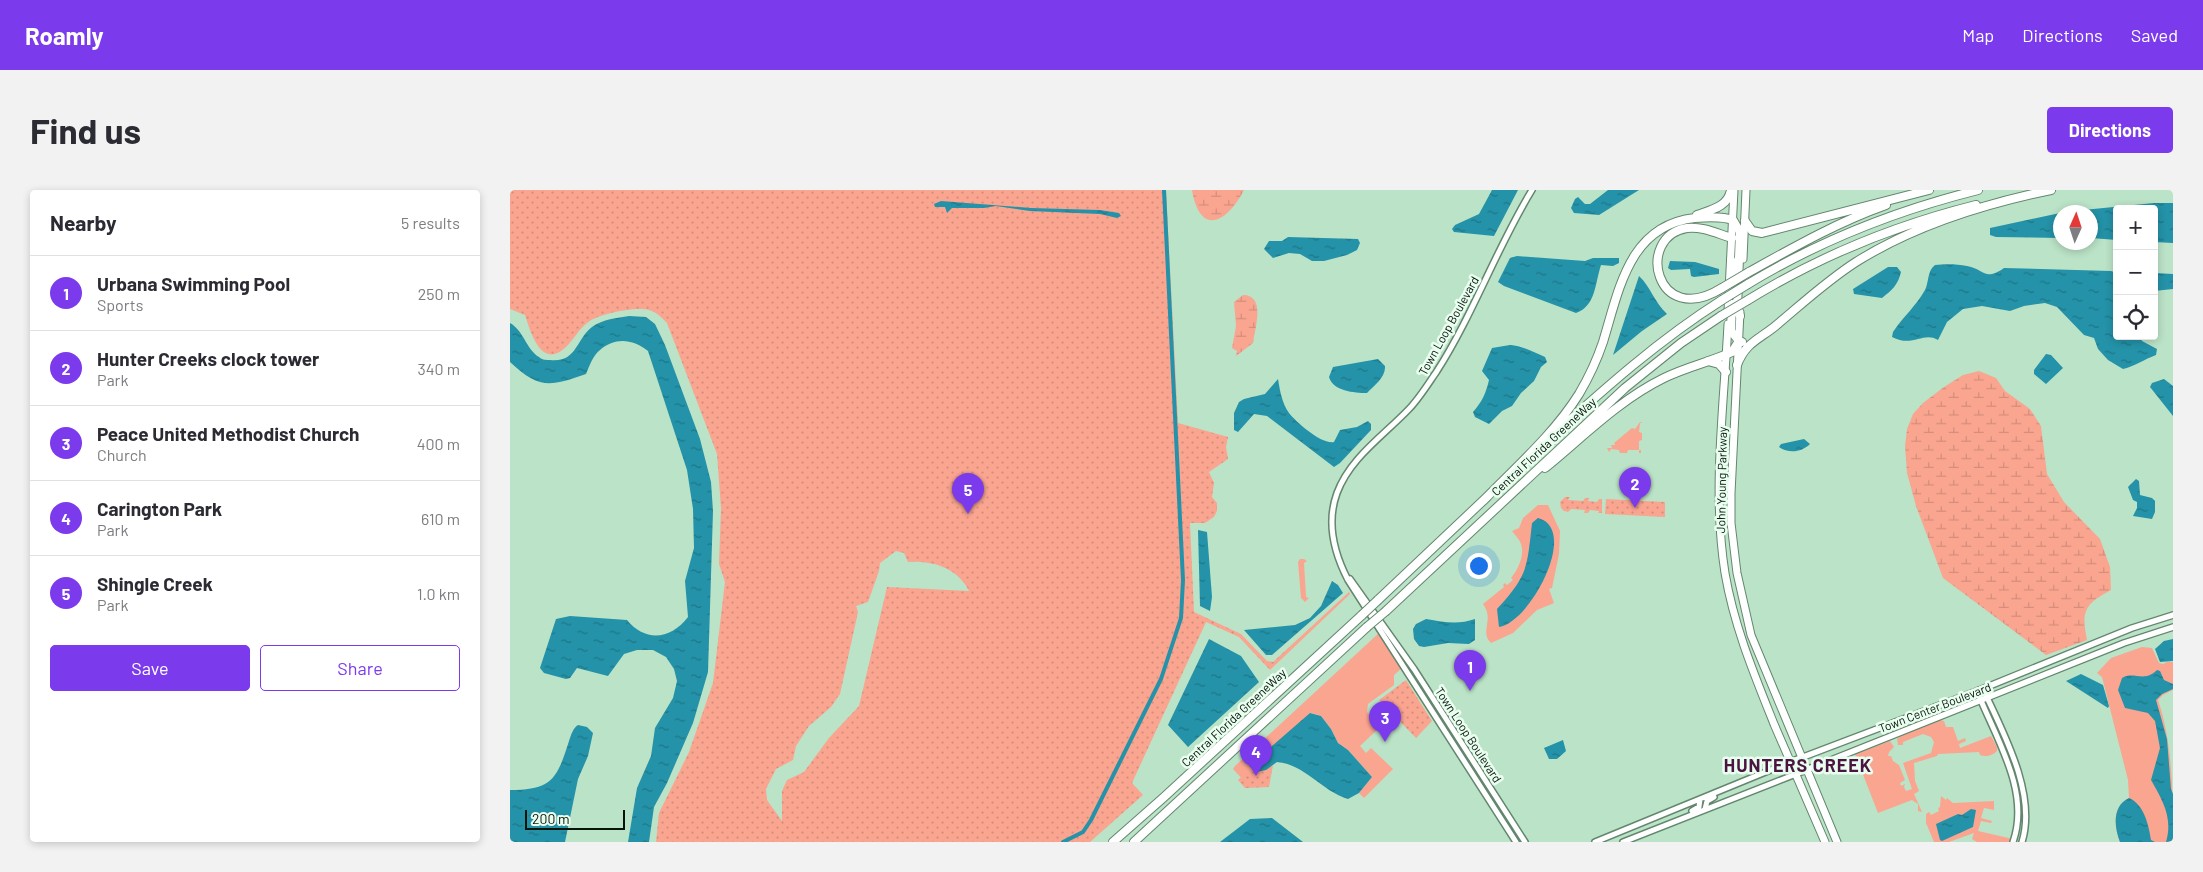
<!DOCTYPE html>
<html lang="en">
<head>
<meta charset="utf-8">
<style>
  body { margin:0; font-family:Barlow,sans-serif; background:#f2f2f3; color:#2b2b33 }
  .controls { position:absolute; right:15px; top:15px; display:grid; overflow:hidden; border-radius:5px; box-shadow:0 2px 8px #0003 }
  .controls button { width:45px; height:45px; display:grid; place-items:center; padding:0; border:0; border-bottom:1px solid #e1e1e2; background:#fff; color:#2b2b33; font:25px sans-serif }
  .compass { position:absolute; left:1543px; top:15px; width:45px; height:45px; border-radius:50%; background:#fff; box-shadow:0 2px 8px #0003; rotate:3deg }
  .scale { position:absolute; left:15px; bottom:12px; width:100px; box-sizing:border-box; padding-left:5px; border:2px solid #06140a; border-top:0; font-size:14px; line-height:18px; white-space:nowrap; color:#06140a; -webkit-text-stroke:4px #eafef0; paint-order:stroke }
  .you { position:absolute; left:968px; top:375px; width:18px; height:18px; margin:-12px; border:4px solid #fff; border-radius:50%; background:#1a73e8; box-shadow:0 0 0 8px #1a73e833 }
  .badge { display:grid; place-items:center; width:32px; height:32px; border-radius:50%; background:#7c3aed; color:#fff; font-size:16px; font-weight:700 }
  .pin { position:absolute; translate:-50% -41px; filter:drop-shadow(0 1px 2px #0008) }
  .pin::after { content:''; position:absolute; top:26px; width:18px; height:15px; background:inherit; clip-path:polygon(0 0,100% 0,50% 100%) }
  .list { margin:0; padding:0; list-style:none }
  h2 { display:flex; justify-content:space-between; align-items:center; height:65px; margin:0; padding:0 20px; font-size:21px }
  h2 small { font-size:16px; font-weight:400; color:#7c7c81 }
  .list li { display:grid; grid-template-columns:32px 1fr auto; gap:15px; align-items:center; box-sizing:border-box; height:75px; padding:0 20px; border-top:1px solid #e1e1e2 }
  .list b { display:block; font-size:19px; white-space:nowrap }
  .list p { margin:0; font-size:16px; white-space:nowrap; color:#7c7c81 }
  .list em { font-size:16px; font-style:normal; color:#7c7c81 }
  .actions { display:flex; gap:10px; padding:15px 20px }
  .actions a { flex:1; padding:11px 0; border:1px solid #7c3aed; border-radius:5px; text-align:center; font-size:18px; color:#7c3aed }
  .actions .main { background:#7c3aed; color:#fff }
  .icon { flex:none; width:28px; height:28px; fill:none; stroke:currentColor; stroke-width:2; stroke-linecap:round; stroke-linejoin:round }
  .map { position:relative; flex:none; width:1663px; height:652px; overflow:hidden; border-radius:5px }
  header { display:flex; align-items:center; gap:30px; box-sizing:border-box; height:70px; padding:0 25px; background:#7c3aed; color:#fff }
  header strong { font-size:24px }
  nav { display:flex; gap:28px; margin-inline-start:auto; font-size:18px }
  .intro { display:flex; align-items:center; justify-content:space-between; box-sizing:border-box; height:120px; padding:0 30px }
  h1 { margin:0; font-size:35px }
  .button { padding:12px 22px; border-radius:5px; background:#7c3aed; color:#fff; font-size:18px; font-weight:700 }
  main { display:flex; gap:30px; padding:0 30px }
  aside { flex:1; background:#fff; border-radius:5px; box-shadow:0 2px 8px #0003 }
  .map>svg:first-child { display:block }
  .grass { fill:#faa590 }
  .wetland { fill:url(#wetland-marsh) }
  .park { fill:url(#park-dots); fill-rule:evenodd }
  .water { fill:url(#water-ripples) }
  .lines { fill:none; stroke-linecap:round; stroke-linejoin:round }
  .canal { stroke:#2492a8; stroke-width:4 }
  .tertiary-casing { stroke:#63876e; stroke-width:8 }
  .secondary-casing { stroke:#63876e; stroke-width:8 }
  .trunk-casing { stroke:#63876e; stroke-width:9 }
  .motorway-casing { stroke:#63876e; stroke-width:10 }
  .tertiary { stroke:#fff; stroke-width:5 }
  .secondary { stroke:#fff; stroke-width:5.5 }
  .trunk { stroke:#fff; stroke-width:7 }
  .motorway { stroke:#fff; stroke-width:8 }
  .motorway-bridge-casing { stroke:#63876e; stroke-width:10; stroke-linecap:butt }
  .motorway-bridge { stroke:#fff; stroke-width:8 }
  .labels { text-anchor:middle; stroke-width:5; stroke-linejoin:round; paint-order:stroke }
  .street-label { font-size:12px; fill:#06140a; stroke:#eafef0 }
  .district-label { font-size:18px; font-weight:bold; letter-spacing:1px; fill:#4b1542; stroke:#eafef0 }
</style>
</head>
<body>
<header>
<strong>Roamly</strong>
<nav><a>Map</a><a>Directions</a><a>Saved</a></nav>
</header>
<div class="intro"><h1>Find us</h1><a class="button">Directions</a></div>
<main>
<aside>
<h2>Nearby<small>5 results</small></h2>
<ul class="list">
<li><span class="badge">1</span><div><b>Urbana Swimming Pool</b><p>Sports</p></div><em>250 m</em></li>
<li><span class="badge">2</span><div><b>Hunter Creeks clock tower</b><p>Park</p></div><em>340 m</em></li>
<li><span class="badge">3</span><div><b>Peace United Methodist Church</b><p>Church</p></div><em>400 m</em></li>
<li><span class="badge">4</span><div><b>Carington Park</b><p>Park</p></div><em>610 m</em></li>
<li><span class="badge">5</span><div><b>Shingle Creek</b><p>Park</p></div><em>1.0 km</em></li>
</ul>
<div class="actions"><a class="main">Save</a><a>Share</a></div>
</aside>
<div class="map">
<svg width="1663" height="652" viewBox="0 0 1663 652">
  <defs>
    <pattern id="wetland-marsh" width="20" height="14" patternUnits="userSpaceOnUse" patternTransform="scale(1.25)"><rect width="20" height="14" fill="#faa590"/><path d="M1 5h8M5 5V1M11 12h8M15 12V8" fill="none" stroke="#d58d7b"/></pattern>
    <pattern id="park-dots" width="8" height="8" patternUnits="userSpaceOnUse" patternTransform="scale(1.25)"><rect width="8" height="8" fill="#faa590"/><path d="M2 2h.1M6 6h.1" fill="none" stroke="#d58d7b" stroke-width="1.8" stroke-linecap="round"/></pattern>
    <pattern id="water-ripples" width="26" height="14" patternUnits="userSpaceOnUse" patternTransform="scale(1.25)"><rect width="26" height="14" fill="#2492a8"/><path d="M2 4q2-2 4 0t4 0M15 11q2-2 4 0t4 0" fill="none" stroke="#1d7687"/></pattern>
  </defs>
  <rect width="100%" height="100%" fill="#bbe3c7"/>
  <path class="grass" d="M1130 232 1133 233H1130L1129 242 1132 243V250L1129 251V260H1131V263H1129V260H1118L1117 263H1110L1109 260 1101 259 1099 262 1097 258H1102L1101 255H1105L1104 253 1122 238 1125 239Z
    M1028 315H1038L1050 341 1049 364 1042 398 1039 399 1044 413 1027 420 1003 443 981 453C969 442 985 430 973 414L994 397 993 395 995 393 997 395 1003 390 1001 388C1008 380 1015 365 1011 354 1010 350 1005 345 1002 341L1009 338 1013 328Z
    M790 369H794L797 371 794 373 796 407 799 408 795 412 791 408 788 372Z
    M870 442 892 478 884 485V495L858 514 857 522 870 537 850 556 856 563 861 558 883 579 854 608 849 603 862 587 838 560 828 553 821 539 811 526 801 523 740 576 759 586 748 597 737 594 723 579 725 576Z
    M1632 457 1642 458 1649 473 1653 474 1657 472H1663V500L1653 505 1648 510C1663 554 1663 606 1663 652H1610C1604 637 1602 616 1619 608L1618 590 1592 487 1587 483 1601 468Z
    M1429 530 1434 531 1436 537H1443L1448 551 1455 548 1456 551 1449 554 1450 558 1481 546 1487 557V561C1482 566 1476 567 1470 565L1469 562 1428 564 1427 566 1404 573 1405 591 1409 601 1404 604 1412 622 1408 621V614L1402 610 1368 623 1345 564 1380 551 1384 557 1379 562 1378 566H1381L1383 571 1389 575 1395 590 1390 593 1391 596 1395 594 1394 597 1396 601 1402 599 1393 573 1421 563 1424 552 1421 547 1413 544 1393 552V555H1388L1387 549 1392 545Z
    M1431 606 1436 610 1437 608 1443 613 1484 611V620L1474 618 1471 628 1482 631 1481 633 1471 631 1468 641 1503 649 1502 652H1467L1462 649 1464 643 1439 652H1424L1416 633V624L1419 622 1421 625 1429 621 1428 618 1430 617Z"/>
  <path class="wetland" d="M682 0H734C717 33 690 47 682 0Z
    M733 105C756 105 745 138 743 153L726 166 727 161 722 158 726 136 724 112Z
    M1469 181 1486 188 1495 201 1520 219 1531 236 1537 284 1554 312 1590 349 1600 377 1601 400C1575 414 1571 420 1577 450L1536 465 1433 388 1406 316 1397 283 1395 256 1397 239 1403 224 1413 213 1434 197 1453 185Z"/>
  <path class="park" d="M0 0H656L668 233 718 247 716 257 718 269 699 282 704 293 702 307 707 313V321L704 327 695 333H680L684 422 731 444 757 471 763 472 839 402 840 404 760 480 729 447 696 432 622 593 633 605 580 652H146L149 623 179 562 203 493 215 392 209 374 211 318 207 264 157 133C152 128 147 122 139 120 126 116 87 124 77 133 69 139 64 149 57 156 32 181 21 144 15 125L0 119ZM386 361 394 363 398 372C422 370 448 378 459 401L377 397 349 516 319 548 294 582 277 590 272 601V631L257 610 256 599 266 579 283 570 286 556 299 536 321 517 330 504 348 422 346 416 358 412 369 381 370 373Z
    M1055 307H1060L1058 310 1073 311 1075 308H1079L1078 311 1087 312 1089 309H1092V323H1088L1089 321 1080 320 1078 323H1074L1075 320 1061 319 1058 322 1054 321 1051 318 1050 312Z
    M1096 309 1155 312V327L1095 324Z
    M896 490 922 531 906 548 869 510Z
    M763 575 759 597 735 598 728 590C739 579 750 584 763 575Z"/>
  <path class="water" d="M982 0H1008L984 46 944 42 942 39 945 35 969 24Z
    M1098 0H1129L1089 25 1064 23 1061 18 1065 9 1068 7 1075 14H1080Z
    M431 11 521 18 590 20 609 23 611 26 607 28 590 24 520 21 486 16 474 18H442L437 23 435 17H425L424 14Z
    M1644 13H1663V53L1644 52V19H1607V50L1581 48 1580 22H1553Z
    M1550 23V48L1486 47 1480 45V38Z
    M778 47 848 49 850 53 847 60 837 65 814 71H802L790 64 779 63 763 68 754 59 759 51H772Z
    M1007 66 1075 71 1083 68H1109V73L1103 76 1091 75C1085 93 1086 116 1066 123L994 96 988 92 1000 68Z
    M1160 71 1185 72 1209 79V84L1184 87 1181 86 1180 79 1161 80 1158 78Z
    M1425 75C1435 74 1447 74 1457 76 1475 79 1474 92 1494 78L1601 81 1607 83V146H1629L1632 151 1647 159 1646 165C1635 169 1623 177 1613 179L1598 170 1588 159 1584 148 1574 145 1547 117 1535 113 1514 116 1500 121 1472 116 1453 119 1437 132 1428 150C1413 141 1403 158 1382 147L1383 142C1393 127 1406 116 1415 100 1419 92 1417 81 1425 75Z
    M1378 77H1387L1391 82C1388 95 1382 100 1372 108L1344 104 1343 99Z
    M1644 83 1663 84V99L1644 101Z
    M1129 86C1141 97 1144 112 1157 124L1132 141 1103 165Z
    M119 126 136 127 145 134 155 155 190 249 201 292 203 321 198 482 183 533 157 593 144 617 139 652H118L127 598 141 566 145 538 163 508 167 491 164 479 156 467 143 460H127L114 464 98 486 67 478 60 488 56 489 34 483 30 478 46 429 60 426 117 430C136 453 161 449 178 427L175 391 184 358 183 319 177 280 138 161C123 149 105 147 90 160 83 165 79 177 76 184 39 197 29 199 0 172V133C14 141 16 159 29 167 32 170 36 170 40 170 67 173 66 149 82 137 93 129 107 128 119 126Z
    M1000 155C1013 156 1023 162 1035 167L1037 172 1031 177 1024 191 1011 203 1002 216 992 221 979 234 965 227 963 222C972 212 976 203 979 190L972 181 982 158Z
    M1536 164 1541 165 1553 178 1536 194 1524 184V180Z
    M868 169 875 176C876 187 864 196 857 203 844 203 823 201 819 187L823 177Z
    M768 189C770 201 772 213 779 223 786 232 812 255 824 252L830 240 847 237 858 231 861 234V240L830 273 824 277 757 226 744 224 728 242 724 240V223L729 212 734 209 755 204Z
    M1654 189 1663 196V226L1640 197 1642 193Z
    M1294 249 1300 254C1292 262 1279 264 1269 257L1271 254Z
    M1626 289 1629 291 1630 305 1642 308 1645 311V322L1642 329 1623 326 1627 318V312L1623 310 1618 297Z
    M1028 328C1070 339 1020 433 989 437L987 419C1018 385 1017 378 1022 333Z
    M688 340 697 342 702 407 700 421 690 416Z
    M822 391 828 395 833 403 762 465H756L734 440 785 435 800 428 811 416Z
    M916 429C934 432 948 435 965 429V450L959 454 938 453 914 457 909 456 904 449 903 439 906 434Z
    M699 449 731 466 749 492 678 557 658 535Z
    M1663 449V471L1650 472 1645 459 1654 451Z
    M1647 480 1650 481 1654 490 1663 494V499L1652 504 1646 510 1657 549 1661 599 1663 604V651L1656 652C1663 628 1653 611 1641 590L1650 558 1645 531 1638 523 1615 518 1608 500 1612 488C1624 481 1634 493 1647 480Z
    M1571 484 1593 495 1599 516 1598 518 1556 491Z
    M800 523 811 526 821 539 828 553 838 560 862 587 849 603 838 609C812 601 794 574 767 572L756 580 747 582 739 576Z
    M68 535 77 537 83 543 78 566 68 589 55 652H0V600C42 600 47 589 59 551 61 545 63 538 68 535Z
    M1053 550 1056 561 1047 569H1039L1034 558Z
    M1619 608C1634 614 1639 636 1641 650L1645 652H1610C1604 637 1602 616 1619 608Z
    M1461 619 1466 620 1463 637 1432 651 1430 650 1426 634 1448 624 1452 625Z
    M762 628 793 652H710L740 629Z"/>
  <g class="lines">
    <path class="canal" d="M553 652 573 642 581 630 651 489 671 428 673 390 654 0"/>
    <defs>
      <path id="tertiary" d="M840 389 904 479 1015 652
        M1473 499C1493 542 1527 604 1512 652
        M1467 501C1485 547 1521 601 1503 652
        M1195 619 1197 611 1204 607
        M1182 621 1189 617 1190 609
        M1006 652 838 390C824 363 816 333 827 303 840 268 873 246 898 220 909 209 918 194 927 181 963 125 987 57 1022 0
        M1085 652 1280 572
        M1113 652 1286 584"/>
      <path id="secondary" d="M1280 572 1467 501 1622 438 1663 425
        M1286 584 1614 453 1663 437"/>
      <path id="trunk" d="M1233 69 1236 0
        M1218 121 1224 0
        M1230 122 1221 303V333L1227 383 1241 445 1327 652
        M1218 134C1214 215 1202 302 1215 383 1224 436 1244 484 1264 534 1281 573 1298 612 1315 652"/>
      <path id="motorway" d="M1187 25C1201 20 1218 17 1221 0
        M1235 31 1242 41 1252 43 1419 0
        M1221 70 1224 88
        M1239 82C1284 57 1328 32 1376 15
        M1238 94C1309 51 1388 20 1468 0
        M1212 98C1145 140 1125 46 1177 38 1192 36 1208 44 1222 48
        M1238 110C1308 67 1386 35 1466 15
        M1222 114 1221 141 1229 151 1232 152
        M1198 171 1209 174 1216 182
        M1227 175C1236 151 1251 149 1269 133 1294 112 1318 90 1346 72 1405 35 1473 14 1541 0
        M1040 248C1095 198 1149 150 1212 110
        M1035 278C1073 247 1109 210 1154 188 1176 177 1200 172 1222 162L1229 151
        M973 311C1006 277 1044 244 1069 204 1079 187 1087 170 1093 152 1109 100 1119 35 1185 28 1197 27 1212 26 1223 30L1230 42 1227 118 1230 126
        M868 410 977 307
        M876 421 1115 198 1171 153 1211 126
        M603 652 653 608 852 425
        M624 652 857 437"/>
    </defs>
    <use href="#tertiary" class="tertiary-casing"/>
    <use href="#secondary" class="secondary-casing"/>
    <use href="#trunk" class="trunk-casing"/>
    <use href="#motorway" class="motorway-casing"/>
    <use href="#tertiary" class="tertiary"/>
    <use href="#secondary" class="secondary"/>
    <use href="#trunk" class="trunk"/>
    <use href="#motorway" class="motorway"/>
    <defs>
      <path id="motorway-bridge" d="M1212 98 1239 82
        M1212 110 1238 94
        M1211 126 1238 110
        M852 425 868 410
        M857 437 876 421"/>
    </defs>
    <use href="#motorway-bridge" class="motorway-bridge-casing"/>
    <use href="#motorway-bridge" class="motorway-bridge"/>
  </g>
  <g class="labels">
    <g class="street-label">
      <text transform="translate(939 136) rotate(-61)" y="4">Town Loop Boulevard</text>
      <text transform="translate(1034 257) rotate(-43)" y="4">Central Florida GreeneWay</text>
      <text transform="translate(1212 290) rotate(-89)" y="4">John Young Parkway</text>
      <text transform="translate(1425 518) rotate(-21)" y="4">Town Center Boulevard</text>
      <text transform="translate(724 528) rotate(-43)" y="4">Central Florida GreeneWay</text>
      <text transform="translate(958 545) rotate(57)" y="4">Town Loop Boulevard</text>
    </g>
    <g class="district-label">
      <text x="1288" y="582">HUNTERS CREEK</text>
    </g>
  </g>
</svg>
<div class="controls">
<button>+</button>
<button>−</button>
<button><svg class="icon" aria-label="locate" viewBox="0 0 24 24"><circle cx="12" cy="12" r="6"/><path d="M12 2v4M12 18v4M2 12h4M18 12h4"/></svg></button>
</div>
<svg class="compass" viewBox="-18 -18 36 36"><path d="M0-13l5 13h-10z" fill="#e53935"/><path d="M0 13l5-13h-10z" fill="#7c7c81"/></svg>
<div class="scale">200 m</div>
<div class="you"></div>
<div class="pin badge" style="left:960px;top:501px">1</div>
<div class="pin badge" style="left:1125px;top:318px">2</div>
<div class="pin badge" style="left:875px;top:552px">3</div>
<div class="pin badge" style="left:746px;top:586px">4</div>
<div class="pin badge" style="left:458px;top:324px">5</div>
</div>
</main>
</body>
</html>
